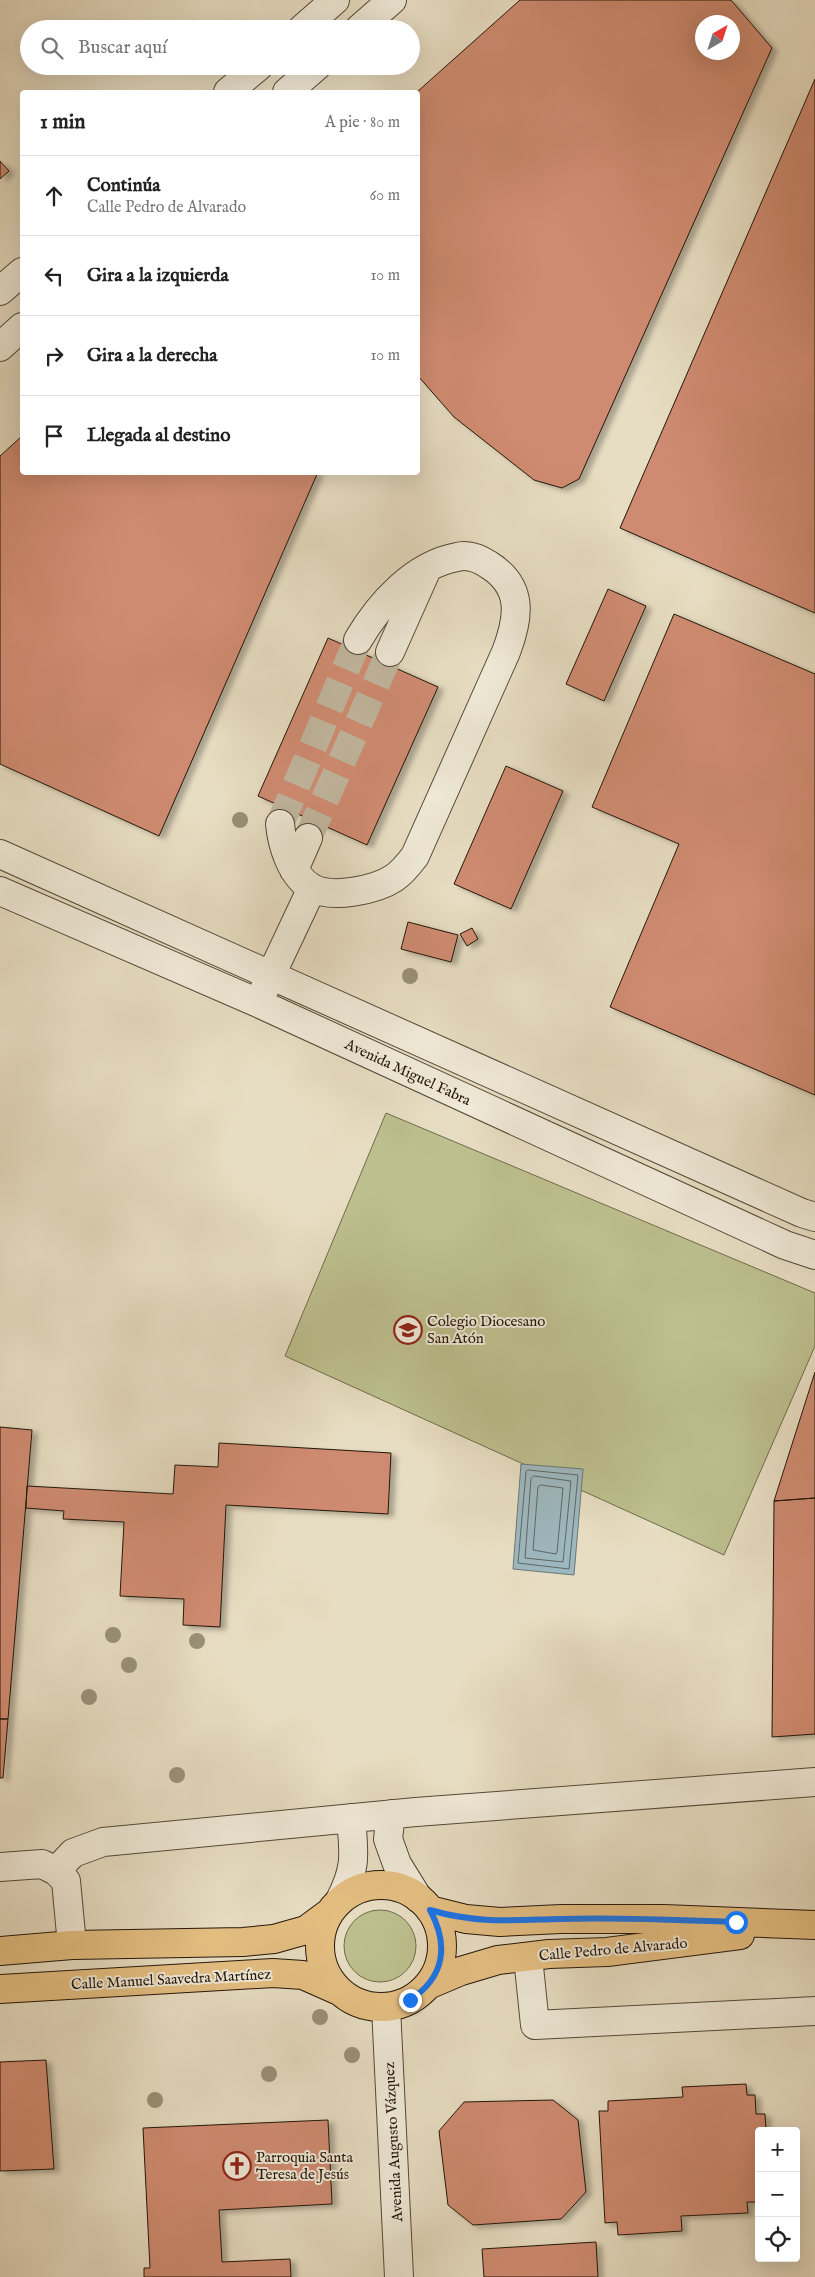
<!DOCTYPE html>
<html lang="es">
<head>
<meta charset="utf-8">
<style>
  body { margin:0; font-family:"IM FELL English",serif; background:#f2f2f2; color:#222 }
  .controls { position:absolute; right:15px; bottom:15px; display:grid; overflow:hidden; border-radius:5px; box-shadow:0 5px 20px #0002 }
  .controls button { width:45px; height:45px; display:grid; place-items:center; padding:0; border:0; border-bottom:1px solid #e0e0e0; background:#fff; color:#222; font:25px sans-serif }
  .compass { position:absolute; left:695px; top:15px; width:45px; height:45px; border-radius:50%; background:#fff; box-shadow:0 5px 20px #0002; rotate:39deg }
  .stop { position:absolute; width:15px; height:15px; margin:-11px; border:4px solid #1a73e8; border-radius:50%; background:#fff }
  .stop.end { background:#1a73e8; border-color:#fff; box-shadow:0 1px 5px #0008 }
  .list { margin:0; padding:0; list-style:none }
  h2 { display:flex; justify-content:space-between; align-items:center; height:65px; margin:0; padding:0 20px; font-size:21px }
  h2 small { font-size:16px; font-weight:400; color:#767676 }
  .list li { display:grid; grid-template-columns:32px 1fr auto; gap:15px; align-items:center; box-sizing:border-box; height:80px; padding:0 20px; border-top:1px solid #e0e0e0 }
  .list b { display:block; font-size:19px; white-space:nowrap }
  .list p { margin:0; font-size:16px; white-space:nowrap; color:#767676 }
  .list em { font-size:16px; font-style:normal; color:#767676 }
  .icon { flex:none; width:28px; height:28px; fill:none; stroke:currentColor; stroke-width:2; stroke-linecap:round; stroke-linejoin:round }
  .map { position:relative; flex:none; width:815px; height:2277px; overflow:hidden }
  .search { position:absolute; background:#fff; box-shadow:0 5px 20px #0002; left:20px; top:20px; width:400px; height:55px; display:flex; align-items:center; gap:12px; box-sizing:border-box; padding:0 18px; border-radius:28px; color:#767676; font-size:19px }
  .panel { position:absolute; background:#fff; box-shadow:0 5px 20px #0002; left:20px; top:90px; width:400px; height:385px; border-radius:5px }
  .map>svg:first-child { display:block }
  .green { fill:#bdbf8e; stroke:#706a4c }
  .water { fill:#9db8bf; stroke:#6c7776 }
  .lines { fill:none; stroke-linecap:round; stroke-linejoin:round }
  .shore { stroke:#606764; stroke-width:1 }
  .building { fill:#cf8b71; stroke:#231609; fill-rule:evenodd; filter:url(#shadow) }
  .minor-tunnel { stroke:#c0b59d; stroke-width:28; stroke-dasharray:28 14; stroke-linecap:butt }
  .minor-casing { stroke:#544837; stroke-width:30 }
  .major-casing { stroke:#231609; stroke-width:30 }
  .minor { stroke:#efe9d7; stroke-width:28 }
  .major { stroke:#e4be81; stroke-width:28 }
  .tree { fill:#999076 }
  .route { stroke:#1a73e8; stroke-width:6 }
  .labels { text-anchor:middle; stroke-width:4; stroke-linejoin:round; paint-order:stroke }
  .street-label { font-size:15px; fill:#231609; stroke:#efe9d7 }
  .poi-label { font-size:15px; fill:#231609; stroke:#efe9d7; text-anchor:start }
</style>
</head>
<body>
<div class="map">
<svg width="815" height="2277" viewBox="0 0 815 2277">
  <defs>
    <filter id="shadow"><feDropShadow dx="5.5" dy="3" stdDeviation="2.5" flood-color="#0004"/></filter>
  </defs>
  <rect width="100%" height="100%" fill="#e7ddc2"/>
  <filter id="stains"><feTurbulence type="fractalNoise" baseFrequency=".004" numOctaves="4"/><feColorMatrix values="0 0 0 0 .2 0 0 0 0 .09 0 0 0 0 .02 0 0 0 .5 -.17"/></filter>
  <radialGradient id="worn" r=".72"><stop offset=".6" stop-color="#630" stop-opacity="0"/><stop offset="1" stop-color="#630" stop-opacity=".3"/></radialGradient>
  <path class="green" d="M386 1113 815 1293V1346L724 1555 285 1356Z
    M344 1946a36 36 0 1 1 72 0a36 36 0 1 1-72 0Z"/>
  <path class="water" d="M521 1464 583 1469 574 1575 513 1569Z"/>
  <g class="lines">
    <path class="shore" d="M528 1470 578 1475 569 1569 518 1563 526 1472Z
      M534 1476 571 1481 563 1562 525 1558 531 1479Z
      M541 1485 563 1488 557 1552 556 1554 533 1550 538 1487Z"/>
  </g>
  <path class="building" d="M520 0H731L772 48 579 479 562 488 534 480 454 417 418 376 417 92ZM702 22H732V52H702Z
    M815 79V613L620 528Z
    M0 161 9 171 0 179Z
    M22 436V472H318L159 836 0 764V456Z
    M608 589 646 606 604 701 566 684Z
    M674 614 815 674V1095L610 1007 679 844 592 807Z
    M328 638 438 687 367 845 258 796Z
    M506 766 563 791 511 909 454 884Z
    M408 922 458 935 451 962 401 949Z
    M472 928 478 939 467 946 460 934Z
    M815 1372V1498L774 1501Z
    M0 1427 32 1430 8 1719H0Z
    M219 1443 391 1453 388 1514 226 1505 220 1627 183 1625 184 1599 120 1596 124 1522 63 1519 64 1511 26 1508 27 1486 173 1494 175 1465 218 1467Z
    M815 1498V1734L772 1737 774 1501Z
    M0 1719H8L3 1778H0Z
    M46 2060 54 2169 0 2171V2062Z
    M746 2084 747 2095H755L756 2114H765L766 2131H759V2202H747L748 2213 681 2216 682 2231 618 2235 617 2222 605 2223 599 2111H608V2101L683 2097 682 2087Z
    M553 2100 578 2120 586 2192 561 2219 473 2225 448 2205 439 2131 464 2102Z
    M328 2120 332 2204 219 2210 222 2262 290 2259 291 2277H144V2268H150L143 2128Z
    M596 2242 598 2277H484L482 2249Z"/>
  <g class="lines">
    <path class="minor-tunnel" d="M280 824 358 640
      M308 838 390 652"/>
    <defs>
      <path id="minor" d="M302 29 335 0
        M359 29 392 0
        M228 92 259 66
        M287 92 317 66
        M0 291 22 272
        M0 347 22 327
        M390 652 427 569
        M280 824C282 845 291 876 312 888 332 899 376 890 394 878 403 872 409 864 415 856L506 652C519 618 524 587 489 565 480 559 468 554 457 557 414 565 379 604 358 640
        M0 854 802 1213 815 1217
        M294 870 308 838
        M0 891 258 1003 785 1245 815 1255
        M264 990 312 888
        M391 1814 388 1839 397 1864 418 1898
        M0 1867 42 1864 56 1871 66 1881 72 1945
        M56 1871 73 1853 103 1842 416 1812 815 1782
        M340 1900C357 1867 354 1854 351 1818
        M528 1957 535 2025 815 2011
        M386 2007 399 2277"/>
      <path id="major" d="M320 1946a61 61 0 1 1 122 0a61 61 0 1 1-122 0Z
        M430 1910 466 1919 500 1922 561 1919H664L815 1925
        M0 1951 72 1945 243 1942 274 1939 306 1930 329 1913
        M428 1985 461 1971 498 1960 549 1954 607 1952 740 1935
        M0 1989 273 1973 303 1975 339 1991"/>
    </defs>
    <use href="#minor" class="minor-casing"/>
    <use href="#major" class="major-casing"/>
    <use href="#minor" class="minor"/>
    <use href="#major" class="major"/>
  </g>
  <g class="tree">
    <circle cx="240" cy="820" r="8"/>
    <circle cx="410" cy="976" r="8"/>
    <circle cx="113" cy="1635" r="8"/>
    <circle cx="197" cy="1641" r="8"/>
    <circle cx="129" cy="1665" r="8"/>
    <circle cx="89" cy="1697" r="8"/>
    <circle cx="177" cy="1775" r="8"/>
    <circle cx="320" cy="2017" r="8"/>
    <circle cx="352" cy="2055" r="8"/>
    <circle cx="269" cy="2074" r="8"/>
    <circle cx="155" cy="2100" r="8"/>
  </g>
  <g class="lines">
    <path class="route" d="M410 2000C445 1977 449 1945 430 1910 478 1924 512 1920 561 1919 619 1917 678 1920 736 1922"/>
  </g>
  <defs>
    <symbol id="school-ring" viewBox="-11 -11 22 22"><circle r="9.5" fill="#efe9d7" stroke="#8f2418" stroke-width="1.5"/><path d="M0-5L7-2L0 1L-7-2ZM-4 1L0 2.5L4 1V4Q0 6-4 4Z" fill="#8f2418"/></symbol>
    <symbol id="church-ring" viewBox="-11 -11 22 22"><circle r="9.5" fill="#efe9d7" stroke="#8f2418" stroke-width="1.5"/><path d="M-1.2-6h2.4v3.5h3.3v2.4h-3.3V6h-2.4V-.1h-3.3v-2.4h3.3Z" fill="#8f2418"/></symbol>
  </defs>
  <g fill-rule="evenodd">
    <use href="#school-ring" x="392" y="1314" width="32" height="32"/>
    <use href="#church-ring" x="221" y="2150" width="32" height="32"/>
  </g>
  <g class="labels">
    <g class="street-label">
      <text transform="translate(408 1072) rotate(25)" y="5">Avenida Miguel Fabra</text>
      <text transform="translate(613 1949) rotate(-5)" y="5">Calle Pedro de Alvarado</text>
      <text transform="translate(171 1979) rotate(-3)" y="5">Calle Manuel Saavedra Martínez</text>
      <text transform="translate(393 2142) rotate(-93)" y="5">Avenida Augusto Vázquez</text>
    </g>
    <g class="poi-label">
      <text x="427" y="1326">Colegio Diocesano<tspan x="427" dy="17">San Atón</tspan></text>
      <text x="256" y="2162">Parroquia Santa<tspan x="256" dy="17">Teresa de Jesús</tspan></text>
    </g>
  </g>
  <rect width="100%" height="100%" filter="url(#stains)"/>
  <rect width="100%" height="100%" fill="url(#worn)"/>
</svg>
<div class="controls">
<button>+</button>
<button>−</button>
<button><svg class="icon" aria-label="locate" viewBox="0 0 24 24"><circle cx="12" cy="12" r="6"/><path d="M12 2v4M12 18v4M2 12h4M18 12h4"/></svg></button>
</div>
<svg class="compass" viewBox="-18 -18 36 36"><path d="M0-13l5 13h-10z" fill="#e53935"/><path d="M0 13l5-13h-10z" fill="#767676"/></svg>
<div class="stop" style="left:736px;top:1922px"></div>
<div class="stop end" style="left:410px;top:2000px"></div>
<div class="search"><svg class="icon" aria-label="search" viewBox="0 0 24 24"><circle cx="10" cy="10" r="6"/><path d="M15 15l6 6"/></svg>Buscar aquí</div>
<section class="panel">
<h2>1 min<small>A pie · 80 m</small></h2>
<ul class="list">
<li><svg class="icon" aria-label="ahead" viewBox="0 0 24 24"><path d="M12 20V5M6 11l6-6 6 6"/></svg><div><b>Continúa</b><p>Calle Pedro de Alvarado</p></div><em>60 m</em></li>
<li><svg class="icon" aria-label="left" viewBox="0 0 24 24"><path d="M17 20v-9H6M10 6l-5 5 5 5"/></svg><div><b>Gira a la izquierda</b></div><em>10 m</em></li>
<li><svg class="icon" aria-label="right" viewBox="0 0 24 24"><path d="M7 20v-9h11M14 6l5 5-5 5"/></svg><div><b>Gira a la derecha</b></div><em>10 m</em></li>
<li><svg class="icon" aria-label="arrive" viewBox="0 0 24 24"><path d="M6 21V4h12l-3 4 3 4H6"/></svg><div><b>Llegada al destino</b></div></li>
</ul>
</section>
</div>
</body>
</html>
